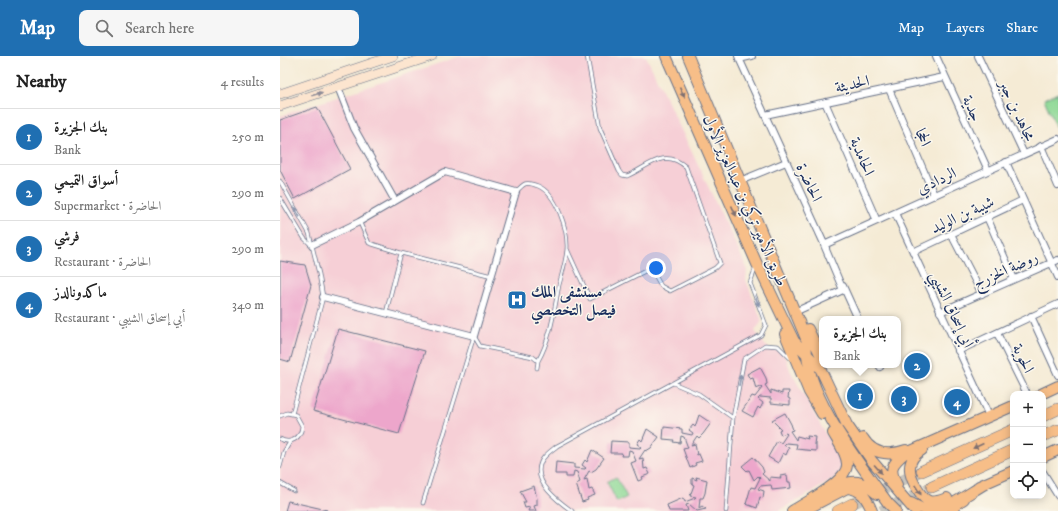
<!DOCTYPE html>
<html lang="en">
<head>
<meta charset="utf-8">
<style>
  body { margin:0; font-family:"IM FELL DW Pica",Amiri,serif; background:#f6f6f6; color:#222 }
  .controls { position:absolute; right:12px; bottom:12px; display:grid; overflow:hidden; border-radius:8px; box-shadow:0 2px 10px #0003 }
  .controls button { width:36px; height:36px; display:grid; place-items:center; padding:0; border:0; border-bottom:1px solid #e0e0e0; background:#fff; color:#222; font:20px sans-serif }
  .you { position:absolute; left:376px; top:212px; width:14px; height:14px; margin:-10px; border:3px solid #fff; border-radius:50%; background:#1a73e8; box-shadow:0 0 0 6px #1a73e833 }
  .badge { display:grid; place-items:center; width:26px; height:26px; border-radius:50%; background:#1f6fb2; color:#fff; font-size:13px; font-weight:700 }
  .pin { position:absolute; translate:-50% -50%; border:2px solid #fff; box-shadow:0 1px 4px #0006 }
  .popup { position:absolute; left:539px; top:260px; width:82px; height:52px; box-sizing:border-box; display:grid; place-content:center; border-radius:8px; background:#fff; filter:drop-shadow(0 1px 3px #0005); font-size:13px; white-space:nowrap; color:#767676 }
  .popup b { font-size:15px; color:#222 }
  .popup::after { content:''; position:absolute; left:50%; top:100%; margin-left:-8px; border:8px solid transparent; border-top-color:#fff }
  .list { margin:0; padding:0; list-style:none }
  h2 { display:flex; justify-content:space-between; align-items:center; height:52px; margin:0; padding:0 16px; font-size:17px }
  h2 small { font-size:13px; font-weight:400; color:#767676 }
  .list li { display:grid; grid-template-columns:26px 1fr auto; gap:12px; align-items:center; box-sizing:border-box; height:56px; padding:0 16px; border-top:1px solid #e0e0e0 }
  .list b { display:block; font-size:15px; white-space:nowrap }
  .list p { margin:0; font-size:13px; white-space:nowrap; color:#767676 }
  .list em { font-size:13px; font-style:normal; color:#767676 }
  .icon { flex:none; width:22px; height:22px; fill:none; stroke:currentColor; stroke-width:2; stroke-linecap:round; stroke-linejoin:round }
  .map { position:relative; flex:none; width:778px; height:455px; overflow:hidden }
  header { display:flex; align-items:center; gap:24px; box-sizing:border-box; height:56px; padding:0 20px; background:#1f6fb2; color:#fff }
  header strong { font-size:19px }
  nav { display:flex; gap:22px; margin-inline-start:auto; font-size:14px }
  .search { width:280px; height:36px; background:#f6f6f6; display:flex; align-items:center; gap:10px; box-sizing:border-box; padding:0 14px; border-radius:8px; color:#767676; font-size:15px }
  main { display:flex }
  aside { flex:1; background:#fff }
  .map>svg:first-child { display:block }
  .built { fill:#f6cfd6 }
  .green { fill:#8dd894; stroke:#548479 }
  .building { fill:#eda6cb }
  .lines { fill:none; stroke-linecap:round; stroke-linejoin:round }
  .highway-tunnel { stroke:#c9c5bd; stroke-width:11; stroke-dasharray:11 5.5; stroke-linecap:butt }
  .lane-casing { stroke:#677188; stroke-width:4.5 }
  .street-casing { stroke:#677188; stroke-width:8 }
  .secondary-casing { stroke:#677188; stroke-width:10 }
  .primary-casing { stroke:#677188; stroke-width:12 }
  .highway-casing { stroke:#677188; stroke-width:12 }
  .lane { stroke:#fff; stroke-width:3 }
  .street { stroke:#fff; stroke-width:6 }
  .secondary { stroke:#fce5cf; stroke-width:9 }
  .primary { stroke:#f7be88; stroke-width:10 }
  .highway { stroke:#f7be88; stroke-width:11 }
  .oneway { fill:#7e6f71 }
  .oneway2 { fill:#8c8a96 }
  .oneway3 { fill:#8d97ae }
  .labels { text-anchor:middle; stroke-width:3; stroke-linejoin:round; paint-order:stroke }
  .street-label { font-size:16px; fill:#1b2f5e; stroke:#fbf7ec }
  .poi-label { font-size:16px; font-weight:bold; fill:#1b2f5e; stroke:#fbf7ec; text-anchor:start }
</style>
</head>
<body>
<header>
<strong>Map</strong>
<div class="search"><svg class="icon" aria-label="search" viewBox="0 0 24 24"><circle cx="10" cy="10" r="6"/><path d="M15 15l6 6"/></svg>Search here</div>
<nav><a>Map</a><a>Layers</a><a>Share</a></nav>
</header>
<main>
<aside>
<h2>Nearby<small>4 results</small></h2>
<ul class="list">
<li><span class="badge">1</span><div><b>بنك الجزيرة</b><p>Bank</p></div><em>250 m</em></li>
<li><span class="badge">2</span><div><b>أسواق التميمي</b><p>Supermarket · الحاضرة</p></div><em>290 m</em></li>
<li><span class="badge">3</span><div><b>فرشي</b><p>Restaurant · الحاضرة</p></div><em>290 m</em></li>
<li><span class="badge">4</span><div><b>ماكدونالدز</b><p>Restaurant · أبي إسحاق الشيبي</p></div><em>340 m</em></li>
</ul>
</aside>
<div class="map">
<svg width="778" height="455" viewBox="0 0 778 455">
  <rect width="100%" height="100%" fill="#fbf7ec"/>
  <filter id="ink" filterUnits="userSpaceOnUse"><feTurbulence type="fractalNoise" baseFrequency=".025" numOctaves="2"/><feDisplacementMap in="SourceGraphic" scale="8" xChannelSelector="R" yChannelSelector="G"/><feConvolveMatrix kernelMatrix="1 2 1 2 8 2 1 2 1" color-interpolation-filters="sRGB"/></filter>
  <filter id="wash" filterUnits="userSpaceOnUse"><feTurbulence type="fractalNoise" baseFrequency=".012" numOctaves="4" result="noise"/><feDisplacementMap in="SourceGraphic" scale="16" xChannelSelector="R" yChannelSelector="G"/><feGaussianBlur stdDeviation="0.9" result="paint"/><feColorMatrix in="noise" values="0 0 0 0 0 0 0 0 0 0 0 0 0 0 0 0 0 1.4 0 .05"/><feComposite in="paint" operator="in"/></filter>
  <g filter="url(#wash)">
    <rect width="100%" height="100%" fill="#f5ebd5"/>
    <path class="built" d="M181 0H366L467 212 466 224 482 265 475 275 485 289 491 294H500L506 301 510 314 560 404V416L551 425 499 455H0V60Z"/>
    <path class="green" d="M778 37V72L777 73 764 43Z
      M336 421 347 441 337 446 327 426Z"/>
    <g id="blocks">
      <path class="building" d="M37 51 70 113 15 143 0 114V64Z
        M0 205 25 209 31 229 10 306 0 303Z
        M58 273 145 295 119 378 33 355Z
        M480 311 486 322 487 328 485 329 491 338V334L502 338V335H509L508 342 510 343V349L491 347V342L480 341 478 343 483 347 480 353 478 351 473 361 462 355 472 340 475 341 482 332 481 331 476 333 473 322 470 323 467 318Z
        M582 328 592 343 577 353 568 337Z
        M684 334 691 349 671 359 663 343Z
        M505 357 511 368 513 374 510 375 516 384 517 380 528 383 527 380 535 381 534 388H536V395L516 393 517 388 506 387 504 389 509 392 506 399 503 397 498 407 488 401 497 385 501 387 507 378 506 377 501 379 499 374 501 373 492 364Z
        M419 359 431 367 423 378 419 382 417 380 411 389 415 388 417 399 419 398 422 405 415 407 416 409 410 412 403 393 408 392 404 381 401 380 400 387 393 386 394 384 383 383 384 371 402 373V377L412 379 413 377 409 374 413 369 415 371Z
        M367 373 379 381 371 392 366 395 365 394 359 403 363 402 364 413 367 412 370 418 362 421 363 423 358 425 351 407 356 405 352 395 349 394 348 400H341L342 397H330L331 385 349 386V391L360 392 361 391 357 388 360 383 362 385Z
        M312 394 324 402 316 413 311 416 309 415 304 424 307 423 309 434 312 433 315 439 307 442 308 444 302 446 296 428 300 426 297 416 294 415 293 421H286V418H275L276 406 294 408V412L305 413 306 412 302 409 305 404 307 406Z
        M473 401 482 411 484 416 482 418 490 425V421L501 422 500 420 507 419 508 426H510L511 432 492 434 491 429 480 430 478 433 484 435 483 442 480 441 477 452 466 448 471 431 475 432 480 422 478 420 474 424 469 414 467 415 462 410Z
        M416 421 427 424 425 437 423 442H420L419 452 422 450 426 453 417 455 409 448 406 449 408 455H389L387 449 403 442 405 446 415 442 416 441 410 440 414 429 412 428V422L417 424Z
        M254 430 257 443V449L254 450 256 455H248L250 451 245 452 243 446H246L240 435Z
        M8 445 47 454V455H5Z"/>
    </g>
  </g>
  <g filter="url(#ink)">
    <use href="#blocks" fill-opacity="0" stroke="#677188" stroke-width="1"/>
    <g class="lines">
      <path class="highway-tunnel" d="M572 448 642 415
        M601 455 652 431"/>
      <defs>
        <path id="lane" d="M0 125 29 177 39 218 43 241 12 358
          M236 136C244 127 246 125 258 130 277 138 288 174 287 193 286 205 282 218 279 229 274 255 271 282 258 305
          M0 142 24 182 31 189
          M80 167 89 187 121 197
          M287 193 310 243 371 212 381 230 390 235 435 212 440 207 406 111C384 91 368 111 347 120L342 119 339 115 320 72 307 0
          M106 257 121 197 212 220
          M194 280 200 290 253 301 258 305 257 312
          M393 327 419 338 453 362
          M0 360 7 357 16 359 22 370C21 382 11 389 0 383
          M0 411 4 396 10 386
          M0 427 14 435
          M143 447 194 280
          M292 455C278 445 252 426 261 406 264 399 271 395 277 390L481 279 486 269 470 227 476 211
          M446 455 453 362 464 303 485 289 498 290 510 302"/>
        <path id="street" d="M458 0 546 192
          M656 0 708 114
          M698 0 744 98
          M459 3 472 0
          M58 31 74 72 115 145
          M609 33 654 139
          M545 46 597 165
          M485 59 664 21
          M761 90 778 130
          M726 106 778 221
          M460 125 506 106
          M615 157 709 360
          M707 161 734 223
          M671 178 702 238
          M32 189 79 166 165 116 236 136 194 280 43 241
          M633 196 743 144
          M563 230 578 263
          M519 254 563 234 544 189 778 83
          M660 256 778 204
          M751 260 778 319
          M717 277 747 338
          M678 295 778 248
          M599 309 600 311
          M763 416 778 440"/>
        <path id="secondary" d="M0 38 113 0
          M0 50 152 0"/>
        <path id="primary" d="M386 0 477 208 514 285 540 312 567 369 592 405 635 455
          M408 0 527 285C521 334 580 408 608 447L616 455
          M528 273 542 302
          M505 278 529 336 542 358
          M761 338 778 330
          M583 382C593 399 609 400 626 394
          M642 394C625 404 628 419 638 434 641 438 643 443 649 445 655 447 661 444 667 442
          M763 401 778 394
          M617 429C609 413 611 409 624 398L733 350
          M699 430 733 415
          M555 432C574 421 582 425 597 438
          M631 447C637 450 644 455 651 455 670 452 689 437 705 428
          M512 455C526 446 568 425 567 408 567 398 558 386 553 377
          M523 455 567 432C582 433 587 443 592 455
          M674 455 676 448 684 443"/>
        <path id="highway" d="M763 360 778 353
          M763 380 778 374
          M642 415 733 374
          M652 431 733 394
          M558 455 572 448"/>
      </defs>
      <use href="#lane" class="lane-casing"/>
      <use href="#street" class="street-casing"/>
      <use href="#secondary" class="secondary-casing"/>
      <use href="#primary" class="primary-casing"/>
      <use href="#highway" class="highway-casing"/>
      <use href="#lane" class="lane"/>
      <use href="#street" class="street"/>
      <use href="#secondary" class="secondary"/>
      <use href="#primary" class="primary"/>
      <use href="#highway" class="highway"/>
    </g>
    <defs><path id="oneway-solid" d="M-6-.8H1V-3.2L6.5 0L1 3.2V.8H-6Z"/></defs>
    <g class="oneway">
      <use href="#oneway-solid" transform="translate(402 36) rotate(66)"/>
      <use href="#oneway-solid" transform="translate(454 155) rotate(66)"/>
      <use href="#oneway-solid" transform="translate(698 390) rotate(155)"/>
      <use href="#oneway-solid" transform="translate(598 413) rotate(49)"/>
      <use href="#oneway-solid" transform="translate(638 434) rotate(57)"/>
    </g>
    <use class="oneway2" href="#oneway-solid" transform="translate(37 38) rotate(-18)"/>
    <g class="oneway3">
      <use href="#oneway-solid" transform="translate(17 156) rotate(-119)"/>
      <use href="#oneway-solid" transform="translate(477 245) rotate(69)"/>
      <use href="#oneway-solid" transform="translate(460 324) rotate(-80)"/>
    </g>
  </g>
  <defs>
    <symbol id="hospital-square" viewBox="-11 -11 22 22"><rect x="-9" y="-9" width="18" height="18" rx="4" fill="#1f6fb2" stroke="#fbf7ec"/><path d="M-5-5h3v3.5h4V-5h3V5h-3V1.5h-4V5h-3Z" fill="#fff"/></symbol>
  </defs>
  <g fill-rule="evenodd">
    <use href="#hospital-square" x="226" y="233" width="22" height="22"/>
  </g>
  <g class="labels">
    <g class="street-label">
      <text transform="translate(572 27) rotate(-12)" y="6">الحديثة</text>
      <text transform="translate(693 52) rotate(65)" y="6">جدية</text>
      <text transform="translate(738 54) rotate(65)" y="6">مجاهد بن جبر</text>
      <text transform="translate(644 81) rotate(67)" y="6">الحجا</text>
      <text transform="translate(583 100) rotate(67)" y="6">الحامدية</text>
      <text transform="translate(656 124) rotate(-25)" y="6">الردادي</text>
      <text transform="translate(530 126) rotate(65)" y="6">الحاضرة</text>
      <text transform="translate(466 144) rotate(66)" y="6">طريق الأمير تركي بن عبدالعزيز الأول</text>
      <text transform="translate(682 158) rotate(-25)" y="6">شيبة بن الوليد</text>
      <text transform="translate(725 213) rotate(-24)" y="6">روضة الخزرج</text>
      <text transform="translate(673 253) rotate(65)" y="6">أبي إسحاق الشيبي</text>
      <text transform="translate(744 302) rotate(64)" y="6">الحوية</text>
    </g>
    <g class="poi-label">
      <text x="251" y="241">مستشفى الملك<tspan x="251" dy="18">فيصل التخصصي</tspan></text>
    </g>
  </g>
</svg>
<div class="controls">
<button>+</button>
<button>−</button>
<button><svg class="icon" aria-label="locate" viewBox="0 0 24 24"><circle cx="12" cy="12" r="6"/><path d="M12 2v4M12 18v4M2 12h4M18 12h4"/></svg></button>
</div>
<div class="you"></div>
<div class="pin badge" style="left:580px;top:340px">1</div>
<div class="popup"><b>بنك الجزيرة</b>Bank</div>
<div class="pin badge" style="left:637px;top:310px">2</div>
<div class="pin badge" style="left:624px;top:343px">3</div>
<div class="pin badge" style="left:677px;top:346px">4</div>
</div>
</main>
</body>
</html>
